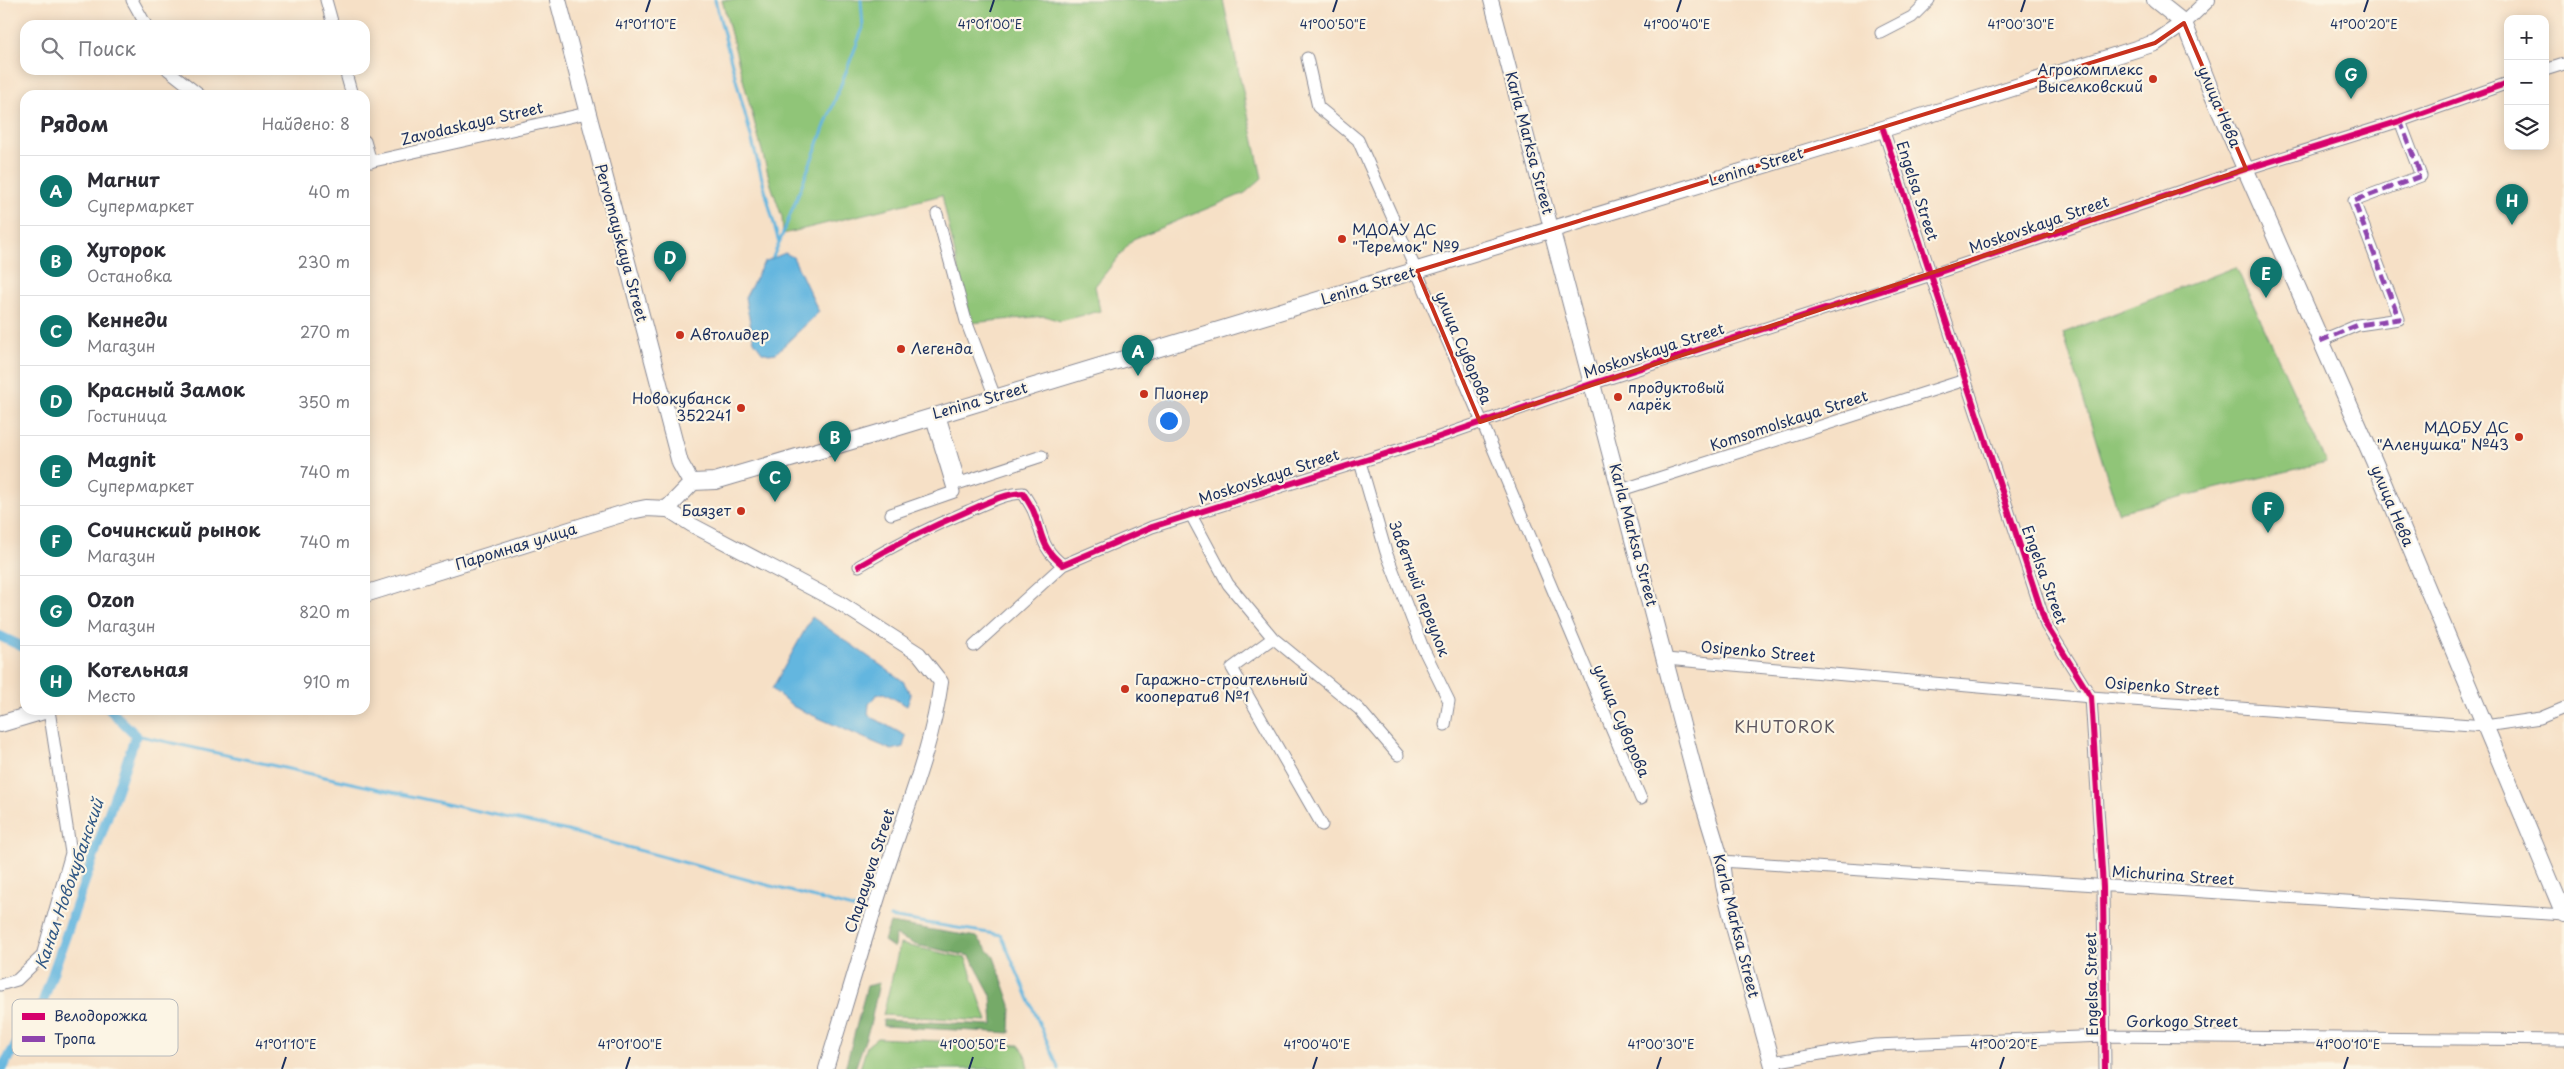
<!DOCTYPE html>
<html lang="ru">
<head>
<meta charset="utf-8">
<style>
  body { margin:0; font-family:"Playpen Sans",sans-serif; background:#f7f7f7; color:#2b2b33 }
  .controls { position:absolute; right:15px; top:15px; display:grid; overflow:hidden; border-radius:10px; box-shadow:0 2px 12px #0003 }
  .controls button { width:45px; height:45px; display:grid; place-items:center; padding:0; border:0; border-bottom:1px solid #e1e1e2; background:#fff; color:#2b2b33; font:25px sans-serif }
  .you { position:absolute; left:1168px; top:420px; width:18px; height:18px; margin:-12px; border:4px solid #fff; border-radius:50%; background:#1a73e8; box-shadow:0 0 0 8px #1a73e833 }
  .badge { display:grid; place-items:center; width:32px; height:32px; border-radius:50%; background:#0f766e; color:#fff; font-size:16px; font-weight:700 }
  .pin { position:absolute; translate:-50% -41px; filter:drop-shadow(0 1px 2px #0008) }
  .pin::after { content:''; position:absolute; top:26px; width:18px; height:15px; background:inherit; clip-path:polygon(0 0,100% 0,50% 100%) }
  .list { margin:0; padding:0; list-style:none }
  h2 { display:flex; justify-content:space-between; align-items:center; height:65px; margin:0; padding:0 20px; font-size:21px }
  h2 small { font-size:16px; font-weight:400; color:#7c7c81 }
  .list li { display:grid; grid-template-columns:32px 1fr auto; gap:15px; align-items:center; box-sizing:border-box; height:70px; padding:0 20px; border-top:1px solid #e1e1e2 }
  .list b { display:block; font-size:19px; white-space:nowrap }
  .list p { margin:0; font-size:16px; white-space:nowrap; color:#7c7c81 }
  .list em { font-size:16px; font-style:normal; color:#7c7c81 }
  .icon { flex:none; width:28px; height:28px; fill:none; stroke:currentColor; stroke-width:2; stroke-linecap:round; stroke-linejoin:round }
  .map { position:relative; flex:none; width:2564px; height:1069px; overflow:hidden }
  .search { position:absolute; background:#fff; box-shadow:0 2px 12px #0003; left:20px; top:20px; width:350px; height:55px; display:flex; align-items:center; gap:12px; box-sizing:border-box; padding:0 18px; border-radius:15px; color:#7c7c81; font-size:19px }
  .panel { position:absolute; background:#fff; box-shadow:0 2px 12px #0003; left:20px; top:90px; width:350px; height:625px; border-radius:15px }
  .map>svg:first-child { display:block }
  .green { fill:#90c578; stroke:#567a6b }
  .forest { fill:#74aa68; stroke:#486c63 }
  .water { fill:#64b6df; stroke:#40729e }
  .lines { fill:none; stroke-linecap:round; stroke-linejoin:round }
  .stream { stroke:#64b6df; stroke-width:3 }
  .canal { stroke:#64b6df; stroke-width:10 }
  .minor-casing { stroke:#888892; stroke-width:13 }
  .tertiary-casing { stroke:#888892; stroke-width:16 }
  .secondary-casing { stroke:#888892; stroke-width:18 }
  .minor { stroke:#fff; stroke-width:11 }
  .tertiary { stroke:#fff; stroke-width:14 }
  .secondary { stroke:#fff; stroke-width:16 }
  .quiet { stroke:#8e44ad; stroke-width:5; stroke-dasharray:10 5; stroke-linecap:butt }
  .cycleway-casing { stroke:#fcf5e5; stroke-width:9 }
  .cycleway { stroke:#d6006c; stroke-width:6 }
  .marked { fill:none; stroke:#c8321e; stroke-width:4; stroke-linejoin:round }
  .ticks { fill:none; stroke:#1b2f5e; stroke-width:2 }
  .poi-dot { fill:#c8321e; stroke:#fcf5e5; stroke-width:2 }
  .labels { text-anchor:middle; stroke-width:4.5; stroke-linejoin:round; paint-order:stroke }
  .poi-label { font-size:15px; fill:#1b2f5e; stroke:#fcf5e5; text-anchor:start }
  .street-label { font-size:15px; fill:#1b2f5e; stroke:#fcf5e5 }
  .neighbourhood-label { font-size:16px; letter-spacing:1px; fill:#5e5760; stroke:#fcf5e5 }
  .water-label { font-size:16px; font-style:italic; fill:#315885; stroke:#fcf5e5 }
  .key { fill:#fcf5e5; stroke:#b8babc; stroke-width:1 }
  .key-label { font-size:14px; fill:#1b2f5e }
  .ticks-label { font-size:12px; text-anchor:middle; fill:#1b2f5e; stroke:#fcf5e5; stroke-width:4.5; stroke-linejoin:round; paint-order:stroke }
</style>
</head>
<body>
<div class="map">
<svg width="2564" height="1069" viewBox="0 0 2564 1069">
  <rect width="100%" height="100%" fill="#fcf5e5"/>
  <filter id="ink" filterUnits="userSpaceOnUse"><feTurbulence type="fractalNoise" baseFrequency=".02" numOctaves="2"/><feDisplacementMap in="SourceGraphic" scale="10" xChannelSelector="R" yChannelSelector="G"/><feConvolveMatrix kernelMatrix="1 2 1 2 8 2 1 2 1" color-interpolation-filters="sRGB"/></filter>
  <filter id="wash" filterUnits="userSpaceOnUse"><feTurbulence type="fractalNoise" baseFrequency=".0096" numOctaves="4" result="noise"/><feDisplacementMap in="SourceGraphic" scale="20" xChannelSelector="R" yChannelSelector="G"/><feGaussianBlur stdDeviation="1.12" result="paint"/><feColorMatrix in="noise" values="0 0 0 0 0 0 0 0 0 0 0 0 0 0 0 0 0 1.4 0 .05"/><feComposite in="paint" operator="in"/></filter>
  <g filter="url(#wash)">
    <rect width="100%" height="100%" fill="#f6e0c6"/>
    <path class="green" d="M722 0H1223L1262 178 1245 193 1133 239 1095 286 1100 311 1060 321 1045 316 970 323 942 195 783 234 782 217 771 185Z
      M2236 267 2326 462 2118 512 2063 333Z
      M900 944 966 958 987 1021 883 1015Z
      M877 1038 1019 1045 1025 1053 1028 1069H860L867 1046Z"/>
    <path class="forest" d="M890 923 977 937 994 957 1011 1005 1010 1033 883 1026V1020L993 1025 991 995 970 956 916 945 895 935 894 948 884 941Z
      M879 983 870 1026 855 1069H845L867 986Z"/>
    <path class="water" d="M785 253 793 257 819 312 776 353 769 354 762 352 754 341 745 298 764 262Z
      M812 617 903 681 911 695 907 706 884 693 876 695 869 704 868 715 906 736 903 747 892 750 864 738 794 707 772 689Z"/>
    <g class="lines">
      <path class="stream" d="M715 0 779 243 773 257
        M780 241 863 28 861 0
        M136 735 568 831 867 912
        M890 917 1001 935 1059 1069"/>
      <path class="canal" d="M0 636 25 648
        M1 1069 42 1004 136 735 110 710"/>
    </g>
  </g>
  <g filter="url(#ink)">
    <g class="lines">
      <defs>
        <path id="minor" d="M132 0 146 25
          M326 0 333 25
          M1881 33 1912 17 1929 0
          M1307 58 1318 107 1358 140 1452 351 1641 799
          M168 70 200 95
          M345 70 352 95
          M2545 70 2564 64
          M1883 129 2046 625 2091 697 2103 887 2105 1069
          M365 141 371 162
          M365 163 587 113
          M937 214 966 321 995 397
          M2320 341 2358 325 2399 319 2354 201 2421 176 2400 121
          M939 413 960 483 1042 456
          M1360 462 1386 552 1423 648 1449 701 1445 725
          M1621 490 1965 380
          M891 514 954 492 931 416
          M1191 515 1228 584 1273 638 1359 709 1398 755
          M859 566C894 545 930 527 968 511 987 503 1003 494 1023 493 1026 498 1030 504 1033 510 1043 533 1040 548 1063 565L1152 527 1436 438 1591 384 1931 275 2246 169 2400 121 2508 83
          M1273 638 1232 668 1322 825
          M974 646 1063 565
          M1666 659 2091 697 2485 726 2540 718 2564 708
          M1721 861 2564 915
          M0 985 17 980 42 956 71 853 49 710
          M1772 1062 1875 1045 2105 1036 2564 1040"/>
        <path id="tertiary" d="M1491 0 1551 228
          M2184 23 2208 0
          M667 509 692 525 838 602 919 654 941 682C932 748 906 809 886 872 865 937 846 1003 826 1069"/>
        <path id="secondary" d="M558 0 680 463 689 479 693 482
          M2155 0 2184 23 2211 91 2374 461 2564 914
          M1551 228 1698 786 1721 861 1724 885 1735 930 1774 1069
          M365 594 631 511 646 508 667 509 693 482 715 481 879 433 1883 129 2155 43 2184 23
          M0 724 47 710"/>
      </defs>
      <use href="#minor" class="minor-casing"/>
      <use href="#tertiary" class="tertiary-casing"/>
      <use href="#secondary" class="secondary-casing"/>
      <use href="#minor" class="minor"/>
      <use href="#tertiary" class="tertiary"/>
      <use href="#secondary" class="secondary"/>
      <path class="quiet" d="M2320 341 2358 325 2399 319 2354 201 2421 176 2400 121"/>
      <defs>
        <path id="cycleway" d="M1883 129 2046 625 2091 697 2103 887 2105 1069
          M859 566C894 545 930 527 968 511 987 503 1003 494 1023 493 1026 498 1030 504 1033 510 1043 533 1040 548 1063 565L1152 527 1436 438 1591 384 1931 275 2246 169 2400 121 2508 83"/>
      </defs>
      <use href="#cycleway" class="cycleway-casing"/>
      <use href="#cycleway" class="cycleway"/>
    </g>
  </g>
  <path class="marked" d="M2184 23 2246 169 1480 422 1417 271 2155 43Z"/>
  <path class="ticks" d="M646 12 650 0M990 12 994 0M1333 12 1337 0M1677 12 1681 0M2021 12 2025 0M2364 12 2368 0M282 1069 286 1057M626 1069 630 1057M969 1069 973 1057M1313 1069 1317 1057M1657 1069 1661 1057M2000 1069 2004 1057M2344 1069 2348 1057"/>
  <g class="poi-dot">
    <circle cx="2153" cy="79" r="5"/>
    <circle cx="1342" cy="239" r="5"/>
    <circle cx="680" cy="335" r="5"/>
    <circle cx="901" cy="349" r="5"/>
    <circle cx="1144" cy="394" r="5"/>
    <circle cx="1618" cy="397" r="5"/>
    <circle cx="741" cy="408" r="5"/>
    <circle cx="2519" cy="437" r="5"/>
    <circle cx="741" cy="511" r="5"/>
    <circle cx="1125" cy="689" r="5"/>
  </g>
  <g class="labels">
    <g class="poi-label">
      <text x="2143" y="75" text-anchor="end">Агрокомплекс<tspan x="2143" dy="17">Выселковский</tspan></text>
      <text x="1352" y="235">МДОАУ ДС<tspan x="1352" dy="17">"Теремок" №9</tspan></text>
      <text x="690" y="340">Автолидер</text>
      <text x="911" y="354">Легенда</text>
      <text x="1628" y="393">продуктовый<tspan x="1628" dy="17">ларёк</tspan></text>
      <text x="1154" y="399">Пионер</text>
      <text x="731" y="404" text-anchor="end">Новокубанск<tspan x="731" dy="17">352241</tspan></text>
      <text x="2509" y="433" text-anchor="end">МДОБУ ДС<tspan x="2509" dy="17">"Аленушка" №43</tspan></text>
      <text x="731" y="516" text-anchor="end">Баязет</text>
      <text x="1135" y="685">Гаражно-строительный<tspan x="1135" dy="17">кооператив №1</tspan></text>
    </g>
    <g class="street-label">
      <text transform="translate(2219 107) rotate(67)" y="5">улица Нева</text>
      <text transform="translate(472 124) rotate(-13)" y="5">Zavodaskaya Street</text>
      <text transform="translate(1529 143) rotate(75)" y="5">Karla Marksa Street</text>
      <text transform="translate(1756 167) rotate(-17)" y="5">Lenina Street</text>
      <text transform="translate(1917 191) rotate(72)" y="5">Engelsa Street</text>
      <text transform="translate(2039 225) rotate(-19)" y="5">Moskovskaya Street</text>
      <text transform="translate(621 243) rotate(75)" y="5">Pervomayskaya Street</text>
      <text transform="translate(1368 286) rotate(-17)" y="5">Lenina Street</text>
      <text transform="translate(1463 348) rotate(67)" y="5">улица Суворова</text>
      <text transform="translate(1654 351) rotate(-18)" y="5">Moskovskaya Street</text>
      <text transform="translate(980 401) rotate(-16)" y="5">Lenina Street</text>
      <text transform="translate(1789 421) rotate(-18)" y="5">Komsomolskaya Street</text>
      <text transform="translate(1269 477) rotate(-18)" y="5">Moskovskaya Street</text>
      <text transform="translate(2392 506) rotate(67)" y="5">улица Нева</text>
      <text transform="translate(1633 535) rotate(75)" y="5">Karla Marksa Street</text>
      <text transform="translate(516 547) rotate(-17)" y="5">Паромная улица</text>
      <text transform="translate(2044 575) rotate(70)" y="5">Engelsa Street</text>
      <text transform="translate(1419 589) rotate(69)" y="5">Заветный переулок</text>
      <text transform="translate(1758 652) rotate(5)" y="5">Osipenko Street</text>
      <text transform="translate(2162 687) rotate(4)" y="5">Osipenko Street</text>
      <text transform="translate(1621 721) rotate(67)" y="5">улица Суворова</text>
      <text transform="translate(870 871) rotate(-72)" y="5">Chapayeva Street</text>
      <text transform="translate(2173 876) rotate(4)" y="5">Michurina Street</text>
      <text transform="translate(1736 926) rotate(76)" y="5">Karla Marksa Street</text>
      <text transform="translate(2092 984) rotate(-91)" y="5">Engelsa Street</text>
      <text x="2182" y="1027">Gorkogo Street</text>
    </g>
    <g class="neighbourhood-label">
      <text x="1785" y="733">KHUTOROK</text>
    </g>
    <g class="water-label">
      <text transform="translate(69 884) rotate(-71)" y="6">Канал Новокубанский</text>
    </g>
  </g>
  <rect x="12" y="999" width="166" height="57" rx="8" class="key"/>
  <rect x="22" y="1013" width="23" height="7" fill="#d6006c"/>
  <rect x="22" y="1036" width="23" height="6" fill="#8e44ad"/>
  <g class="key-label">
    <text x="54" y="1021">Велодорожка</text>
    <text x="54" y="1044">Тропа</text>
  </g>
  <g class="ticks-label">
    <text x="646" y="29">41°01'10"E</text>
    <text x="990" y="29">41°01'00"E</text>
    <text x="1333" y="29">41°00'50"E</text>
    <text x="1677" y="29">41°00'40"E</text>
    <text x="2021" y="29">41°00'30"E</text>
    <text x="2364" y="29">41°00'20"E</text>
    <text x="286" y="1049">41°01'10"E</text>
    <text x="630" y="1049">41°01'00"E</text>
    <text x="973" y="1049">41°00'50"E</text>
    <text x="1317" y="1049">41°00'40"E</text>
    <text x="1661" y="1049">41°00'30"E</text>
    <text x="2004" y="1049">41°00'20"E</text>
    <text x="2348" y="1049">41°00'10"E</text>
  </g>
</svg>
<div class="controls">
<button>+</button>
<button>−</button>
<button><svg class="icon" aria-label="layers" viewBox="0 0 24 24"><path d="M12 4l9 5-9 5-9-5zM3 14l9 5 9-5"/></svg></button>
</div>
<div class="you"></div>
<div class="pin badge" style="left:1138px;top:376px">A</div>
<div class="pin badge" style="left:835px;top:462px">B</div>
<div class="pin badge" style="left:775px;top:502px">C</div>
<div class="pin badge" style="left:670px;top:282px">D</div>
<div class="pin badge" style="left:2266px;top:298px">E</div>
<div class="pin badge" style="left:2268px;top:533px">F</div>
<div class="pin badge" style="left:2351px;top:99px">G</div>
<div class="pin badge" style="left:2512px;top:225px">H</div>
<div class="search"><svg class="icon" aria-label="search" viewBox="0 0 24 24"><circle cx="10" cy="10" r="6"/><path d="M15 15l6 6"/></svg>Поиск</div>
<section class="panel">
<h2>Рядом<small>Найдено: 8</small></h2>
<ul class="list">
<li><span class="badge">A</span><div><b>Магнит</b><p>Супермаркет</p></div><em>40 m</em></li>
<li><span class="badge">B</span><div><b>Хуторок</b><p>Остановка</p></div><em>230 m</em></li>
<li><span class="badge">C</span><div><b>Кеннеди</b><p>Магазин</p></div><em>270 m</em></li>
<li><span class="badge">D</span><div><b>Красный Замок</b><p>Гостиница</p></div><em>350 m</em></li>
<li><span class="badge">E</span><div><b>Magnit</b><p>Супермаркет</p></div><em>740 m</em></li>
<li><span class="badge">F</span><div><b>Сочинский рынок</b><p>Магазин</p></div><em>740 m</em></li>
<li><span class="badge">G</span><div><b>Ozon</b><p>Магазин</p></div><em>820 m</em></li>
<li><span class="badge">H</span><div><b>Котельная</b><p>Место</p></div><em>910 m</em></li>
</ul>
</section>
</div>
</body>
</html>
